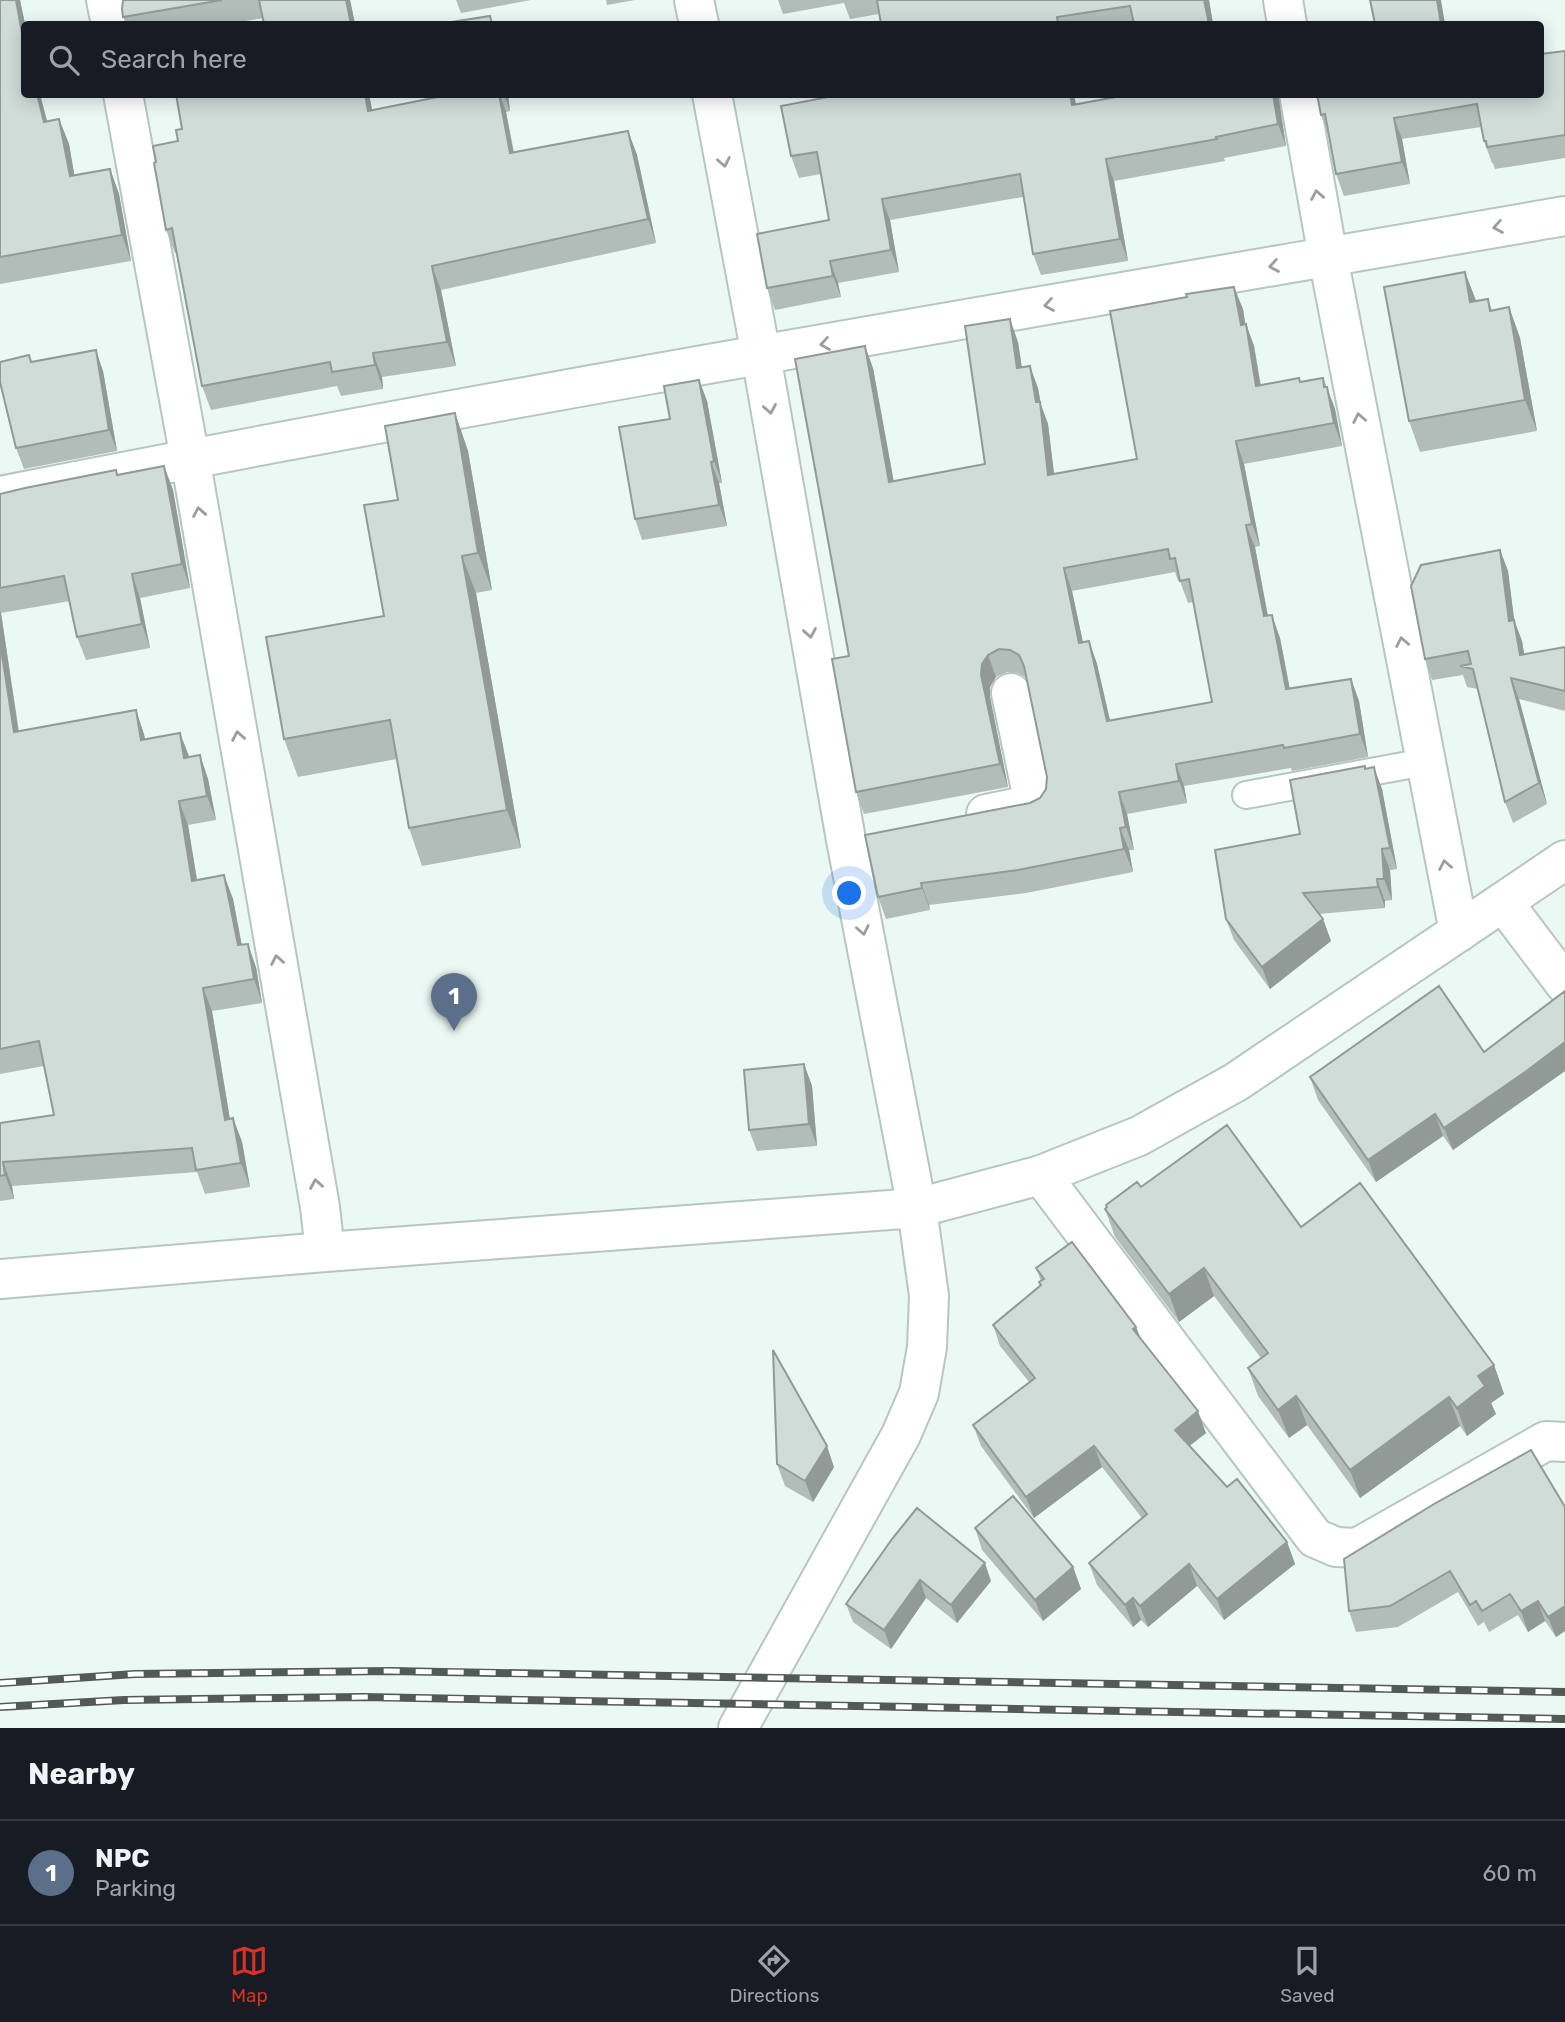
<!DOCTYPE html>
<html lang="en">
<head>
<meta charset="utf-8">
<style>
  body { margin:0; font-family:Rubik,sans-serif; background:#20242c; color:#f1f3f6 }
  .you { position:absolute; left:850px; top:894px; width:24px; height:24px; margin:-18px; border:5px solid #fff; border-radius:50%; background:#1a73e8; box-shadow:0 0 0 10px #1a73e833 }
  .badge { display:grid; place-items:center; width:46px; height:46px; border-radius:50%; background:#d93025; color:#fff; font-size:23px; font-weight:700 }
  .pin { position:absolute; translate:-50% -58px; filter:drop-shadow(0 2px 4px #0008) }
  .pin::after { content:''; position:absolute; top:37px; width:24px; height:21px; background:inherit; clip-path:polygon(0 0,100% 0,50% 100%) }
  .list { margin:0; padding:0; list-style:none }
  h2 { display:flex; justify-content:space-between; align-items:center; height:91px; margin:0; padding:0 28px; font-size:30px }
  h2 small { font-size:23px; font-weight:400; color:#9ea1a6 }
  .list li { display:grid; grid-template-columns:46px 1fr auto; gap:21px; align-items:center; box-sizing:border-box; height:105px; padding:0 28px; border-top:2px solid #363941 }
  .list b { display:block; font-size:26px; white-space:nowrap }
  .list p { margin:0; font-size:23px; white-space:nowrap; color:#9ea1a6 }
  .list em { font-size:23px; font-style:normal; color:#9ea1a6 }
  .icon { flex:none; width:38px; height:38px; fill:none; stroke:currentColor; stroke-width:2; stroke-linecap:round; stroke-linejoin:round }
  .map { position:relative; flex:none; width:1565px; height:1728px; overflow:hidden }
  .search { position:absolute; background:#171b24; box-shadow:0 4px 18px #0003; left:21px; right:21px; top:21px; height:77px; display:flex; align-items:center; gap:18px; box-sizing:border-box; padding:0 24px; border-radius:7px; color:#9ea1a6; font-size:26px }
  .sheet { height:196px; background:#171b24 }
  nav { display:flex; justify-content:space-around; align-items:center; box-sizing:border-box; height:98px; border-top:2px solid #363941; background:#171b24; font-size:19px; color:#9ea1a6 }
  nav a { display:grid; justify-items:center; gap:4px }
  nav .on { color:#d93025 }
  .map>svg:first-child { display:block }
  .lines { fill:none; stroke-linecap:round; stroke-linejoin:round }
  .lane-casing { stroke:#b8c6c1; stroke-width:30 }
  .street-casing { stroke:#b8c6c1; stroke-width:42 }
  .secondary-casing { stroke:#b8c6c1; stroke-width:42 }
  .lane { stroke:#fff; stroke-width:26 }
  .street { stroke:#fff; stroke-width:38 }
  .secondary { stroke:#fff; stroke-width:38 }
  .rail-casing { stroke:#525956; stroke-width:8 }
  .rail { stroke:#fff; stroke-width:5; stroke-dasharray:16; stroke-linecap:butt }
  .wall { fill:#b2bdba; fill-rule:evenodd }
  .shaded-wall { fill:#919a97 }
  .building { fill:#cfdcd8; stroke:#919a97; stroke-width:2; fill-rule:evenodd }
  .oneway { stroke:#9b9e9c }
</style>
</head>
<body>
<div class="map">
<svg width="1565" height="1728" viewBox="0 0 1565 1728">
  <rect width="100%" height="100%" fill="#ebf9f4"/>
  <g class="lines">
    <defs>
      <path id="lane" d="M1246 795 1425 762"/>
      <path id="street" d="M106 0 111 24
        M694 0 699 24
        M1283 0 1287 24
        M123 94 195 486 320 1207 325 1252
        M712 94 761 355 846 840 917 1208
        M1299 94 1328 257 1459 932
        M0 496C520 393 1043 306 1565 216
        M986 814 1034 804 1011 693
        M1503 902 1565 984
        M1041 1175 1315 1538 1336 1547 1357 1548 1546 1441 1565 1442"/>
      <path id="secondary" d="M0 1279 325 1252 917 1208 1041 1175 1139 1136 1236 1082 1565 860
        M738 1728 901 1435 919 1393 927 1347 929 1296 917 1208"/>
    </defs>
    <use href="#lane" class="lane-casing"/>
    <use href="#street" class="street-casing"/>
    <use href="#secondary" class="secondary-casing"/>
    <use href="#lane" class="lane"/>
    <use href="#street" class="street"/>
    <use href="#secondary" class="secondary"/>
    <defs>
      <path id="rail" d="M0 1683 135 1674 391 1671 1565 1692
        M0 1707 124 1700 363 1697 1565 1719"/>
    </defs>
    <use href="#rail" class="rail-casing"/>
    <use href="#rail" class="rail"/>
  </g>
  <path class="wall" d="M0 0H20L25 24 24 94 47 121 59 119 69 144 74 175 110 169 119 194 131 261 0 284Z
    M123 0H350L355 24 263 18 227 24H126L123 17Z
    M456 0H531L461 13Z
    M606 0H635L607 5Z
    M778 0H1209L1213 24H881L879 14 850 19 844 3 783 14Z
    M1565 51V158L1495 169 1493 163H1492L1484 141 1481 127 1402 139 1410 184 1344 196 1336 174 1329 137 1321 115Z
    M176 94H369L372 110 443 96V94H508L510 111 506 112 514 152 628 131 637 155 656 243 441 290 456 366 382 377 383 389 341 396 337 386 211 410 202 386 176 253H175L166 230 156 162 178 141 182 129Z
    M1074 94 1076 105 1132 94H1278L1286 146 1224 158 1225 161 1114 181 1128 261 1041 275 1033 254 1023 197 890 220 899 272 838 283 841 297 775 310 767 288 829 220 821 174 799 178 791 156Z
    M1488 299 1492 310 1509 307 1520 338 1537 431 1420 452 1409 421 1476 301Z
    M1243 309 1245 324H1246L1254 346 1261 385 1301 382 1327 387 1335 409 1342 446 1244 464 1260 546 1255 547 1268 616 1280 638 1290 689 1351 679 1359 701 1368 757 1292 771 1291 768 1184 786 1187 803 1127 814 1134 850H1129L1133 872 1026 893 929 905 930 910 886 919 878 897 1030 803 1040 798 1046 789 1047 777 1027 678 1018 673 1007 672 996 677 990 687V697L1008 787 864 814 856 792 849 656 873 368 893 481 985 464 1018 342 1022 367 1038 388 1041 405 1048 424 1054 474 1137 459ZM1175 572 1178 581H1180L1188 603 1193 602 1212 702 1110 720 1097 664 1089 641 1083 643 1072 591Z
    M32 362 103 371 117 451 24 469 16 448Z
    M699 380 707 401 722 483H719L727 526 642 540 635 519 670 419Z
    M455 413 468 451 492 590 476 593 521 848 422 866 409 828 397 759 298 777 284 739 384 616Z
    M164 466 173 490 190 588 140 598 150 648 86 660 77 637 70 601 1 613 19 731 136 710 145 739 189 757 200 755 208 779 216 820 188 825 197 880 224 875 233 899 242 945 256 967 262 1003 212 1011 230 1119 233 1118 242 1142 250 1187 205 1194 197 1172 12 1186 14 1199 0 1201V1123L54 1115 44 1066 0 1074V494L116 470 118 475Z
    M1500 550 1508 571 1514 620 1522 641 1524 654 1565 647V711L1519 699 1547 804 1513 823 1505 802 1478 689 1467 687 1463 675 1432 680 1425 659Z
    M1366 769 1382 789 1397 869 1390 870 1392 900 1385 901V908L1319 914 1323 919 1331 941 1270 989 1234 940 1226 919 1300 834Z
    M1565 991V1071L1453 1150 1443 1136 1376 1182 1318 1100 1310 1077 1484 1052Z
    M804 1064 812 1086 817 1146 757 1151 749 1130Z
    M1141 1187 1301 1227 1494 1365 1504 1394 1491 1403 1496 1414 1467 1436 1460 1426 1360 1498 1307 1425 1289 1438 1258 1396 1248 1368 1261 1358 1214 1296 1179 1322 1115 1237 1105 1209 1107 1207 1106 1205Z
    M1036 1268 1136 1327 1141 1339 1206 1433 1189 1446 1227 1487 1287 1542 1295 1564 1224 1620 1197 1586 1148 1627 1141 1620 1133 1627 1097 1585 1089 1563 1142 1518 1102 1467 1034 1518 981 1446 973 1425 1029 1382 1000 1346 993 1325 1040 1286 1039 1282 1041 1281Z
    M777 1464 834 1467 813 1502 785 1486Z
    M1565 1507V1631L1556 1637 1545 1621 1528 1632 1518 1615 1489 1632 1484 1622 1478 1626 1458 1592 1398 1627 1356 1632 1349 1611Z
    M975 1528 1073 1567 1081 1589 1043 1621 982 1550Z
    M892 1539 991 1581 957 1623 926 1598 891 1649 853 1622 846 1604Z"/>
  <path class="shaded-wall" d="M16 0H20L25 24 24 44Z
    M346 0H350L355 24H351Z
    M1204 0H1209L1213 24H1209Z
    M1437 0H1441L1445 24H1441Z
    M37 94H40L54 147 44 122Z
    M365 94H369L377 135 368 111Z
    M499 94H500L506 112 518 177 510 153Z
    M504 94H508L510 111Z
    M1070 94H1074L1080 127 1072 105Z
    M1273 94H1278L1286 146 1278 124Z
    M1394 118 1402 139 1410 184 1402 162Z
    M59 119 69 144 79 201 70 176Z
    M628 131 637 155 656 243 648 219Z
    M1106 159 1114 181 1128 261 1120 239Z
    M110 169 119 194 131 261 122 235Z
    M882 199 890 220 899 272 891 250Z
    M830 261 838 283 841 297 833 276Z
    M432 266 441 290 456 366 447 342Z
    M1465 272 1477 303 1470 302Z
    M1234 287 1243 309 1249 347 1241 325Z
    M1509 307 1520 338 1537 431 1525 400Z
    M1010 319 1018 342 1025 390 1017 368Z
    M1246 324 1254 346 1264 408 1256 386Z
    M865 346 873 368 898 504 889 482Z
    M96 350 103 371 117 451 109 430Z
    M373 353 382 377 383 389 375 365Z
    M1030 366 1038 388 1041 405 1048 424 1057 498 1048 475Z
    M1323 378 1335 409 1342 446 1334 423Z
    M699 380 707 401 722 483 714 461Z
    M455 413 468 451 492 590 478 553Z
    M1236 441 1244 464 1260 546 1252 524Z
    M711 462 719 483 727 526 719 505Z
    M164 466 173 490 190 588 182 564Z
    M1246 525 1255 547 1272 639 1264 616Z
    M1500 550 1508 571 1517 642 1509 621Z
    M462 556 476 593 521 848 507 810Z
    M1064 568 1072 591 1088 666 1079 643Z
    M132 574 140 598 150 648 142 624Z
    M0 611 1 613 22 756 14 732 0 642Z
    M1272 615 1280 638 1294 712 1286 689Z
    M1514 620 1522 641 1528 676 1520 655Z
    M1089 641 1097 664 1115 743 1107 721Z
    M988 655 996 677 990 687V697L1008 787 1000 764 981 675 982 664Z
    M1511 678 1519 699 1547 804 1539 783Z
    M1351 679 1359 701 1368 757 1360 734Z
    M136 710 144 734 150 764 141 740Z
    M180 733 189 756 184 758Z
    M200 755 208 779 216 820 207 796Z
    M1176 764 1184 786 1187 803 1179 781Z
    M1374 767 1382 789 1397 869 1390 848Z
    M1119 792 1127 814 1134 850 1126 827Z
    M179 801 188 825 201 905 192 881Z
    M1120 828 1129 850 1133 872 1124 849Z
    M1382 849 1390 870 1392 900 1384 879Z
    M224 875 233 899 246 969 238 945Z
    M1377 879 1385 901V908L1378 887Z
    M921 883 929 905 930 910 922 888Z
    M1323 919 1331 941 1270 989 1262 967Z
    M248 944 256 967 262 1003 254 979Z
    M203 988 212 1011 234 1144 225 1120Z
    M1565 1042V1071L1453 1150 1444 1128Z
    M804 1064 812 1086 817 1146 809 1124Z
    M1435 1114 1443 1136 1376 1182 1368 1160Z
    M233 1118 242 1142 250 1187 241 1163Z
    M3 1162 12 1186 14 1199 5 1175Z
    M1204 1268 1214 1296 1179 1322 1169 1294Z
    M1136 1327 1144 1348 1133 1329Z
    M1494 1365 1504 1394 1491 1403 1496 1414 1467 1436 1457 1408 1478 1376Z
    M1296 1396 1307 1425 1289 1438 1278 1410Z
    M1449 1397 1460 1426 1360 1498 1350 1470Z
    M1198 1411 1206 1433 1183 1451 1175 1430Z
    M827 1446 834 1467 813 1502 805 1481Z
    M1094 1446 1102 1467 1034 1518 1026 1497Z
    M1287 1542 1295 1564 1224 1620 1217 1599Z
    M985 1563 991 1581 957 1623 951 1605Z
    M1189 1564 1197 1586 1148 1627 1140 1606Z
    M1073 1567 1081 1589 1043 1621 1035 1600Z
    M920 1580 926 1598 891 1649 884 1630Z
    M1133 1598 1141 1620 1133 1627 1125 1605Z
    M1538 1601 1545 1621 1528 1632 1521 1611Z
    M1565 1606V1631L1556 1637 1548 1617Z"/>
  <path class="building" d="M0 0H16L24 44V94H37L44 122 59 119 70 176 110 169 122 235 0 257Z
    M123 0H222L123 17 122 9Z
    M259 0H346L351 24H264Z
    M877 0H1204L1209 24H1134L1130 6 1057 17 1058 24H881Z
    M1370 0H1437L1441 24H1375Z
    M490 16 492 24H439Z
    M1565 51V135L1487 147 1486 141H1484L1477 104 1394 118 1402 162 1336 174 1325 114 1321 115 1317 94H1541V54Z
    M176 94H365L368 111 443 96V94H499L510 153 628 131 648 219 432 266 447 342 373 353 375 365 332 372 330 362 202 386 172 228 166 230 154 163 156 162 153 146 178 141 176 130 182 129Z
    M844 94H1070L1072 105 1132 94H1273L1278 124 1216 137 1217 139 1106 159 1120 239 1033 254 1020 174 882 199 891 250 830 261 833 276 767 288 757 234 829 220 817 152 791 156 781 106Z
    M1465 272 1470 302 1488 299 1490 311 1509 307 1525 400 1409 421 1384 287Z
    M1234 287 1241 325 1246 324 1256 386 1299 378 1300 382 1323 378 1324 387H1327L1334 423 1236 441 1252 524 1246 525 1264 616 1272 615 1286 689 1351 679 1360 734 1284 748 1283 745 1176 764 1179 781 1119 792 1126 827 1120 828 1124 849 1018 870 921 883 922 888 878 897 865 835 1030 803 1040 798 1046 789 1047 777 1024 666 1019 655 1010 650 999 649 988 655 982 664 981 675 1000 764 856 792 832 659 849 656 795 359 865 346 889 482 985 464 965 326 1010 319 1017 368 1030 366 1036 402H1040L1048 475 1137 459 1110 311 1187 297 1186 294ZM1168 549 1170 559 1175 558 1180 581 1189 579 1212 702 1107 721 1089 641 1079 643 1064 568Z
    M96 350 109 430 16 448 0 382V362L29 355 31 362Z
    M699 380 714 461 711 462 719 505 635 519 619 427 670 419 664 386Z
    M455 413 478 553 462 556 507 810 409 828 390 720 284 739 266 637 384 616 364 505 398 500 385 426Z
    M164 466 182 564 132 574 142 624 77 637 64 576 0 588V494L25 488 116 470 117 475Z
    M1500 550 1509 621 1514 620 1520 655 1565 647V691L1511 678 1539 783 1505 802 1473 669 1460 666 1471 664 1468 651 1425 659 1411 586 1421 565Z
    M0 642 14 732 136 710 141 740 180 733 184 758 200 755 207 796 179 801 192 881 224 875 238 945 248 944 254 979 203 988 225 1120 233 1118 241 1163 196 1170 192 1148 3 1162 5 1175 0 1176V1123L54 1115 39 1041 0 1049Z
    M1365 766V769L1374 767 1390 848 1382 849 1384 879H1377L1378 887 1303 893 1323 919 1262 967 1226 919 1215 850 1300 834 1290 780Z
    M1439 986 1484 1052 1565 991V1042L1525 1072 1444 1128 1435 1114 1368 1160 1310 1077Z
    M804 1064 809 1124 749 1130 744 1070Z
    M1227 1125 1301 1227 1360 1183 1494 1365 1478 1376 1485 1386 1457 1408 1449 1397 1350 1470 1296 1396 1278 1410 1248 1368 1268 1353 1204 1268 1169 1294 1105 1209 1107 1207 1106 1205 1137 1182 1141 1187Z
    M1072 1242 1136 1327 1133 1329 1198 1411 1175 1430 1227 1487 1237 1479 1287 1542 1217 1599 1189 1564 1140 1606 1133 1598 1125 1605 1089 1563 1147 1514 1094 1446 1026 1497 973 1425 1035 1378 993 1325 1041 1285 1039 1282 1044 1279 1036 1268Z
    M773 1350 827 1446 805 1481 777 1464Z
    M1531 1450 1565 1507V1606L1548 1617 1538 1601 1521 1611 1510 1594 1482 1611 1476 1601 1470 1605 1450 1571 1390 1606 1349 1611 1344 1559 1434 1504Z
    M1013 1496 1073 1567 1035 1600 975 1528Z
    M917 1508 985 1563 951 1605 920 1580 884 1630 846 1604 892 1539Z"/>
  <defs><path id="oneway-chevron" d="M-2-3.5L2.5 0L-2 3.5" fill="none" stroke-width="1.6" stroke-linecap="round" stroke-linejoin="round" transform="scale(1.75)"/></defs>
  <g class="oneway">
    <use href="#oneway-chevron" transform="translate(724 162) rotate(79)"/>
    <use href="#oneway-chevron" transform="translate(1317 195) rotate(-100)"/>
    <use href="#oneway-chevron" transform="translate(1498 227) rotate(170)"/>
    <use href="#oneway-chevron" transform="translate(1274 266) rotate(170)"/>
    <use href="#oneway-chevron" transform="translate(1049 305) rotate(170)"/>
    <use href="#oneway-chevron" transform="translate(825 344) rotate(170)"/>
    <use href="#oneway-chevron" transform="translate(770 409) rotate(80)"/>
    <use href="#oneway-chevron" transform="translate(1359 418) rotate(-101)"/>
    <use href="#oneway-chevron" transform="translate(199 512) rotate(-100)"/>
    <use href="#oneway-chevron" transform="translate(810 633) rotate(80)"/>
    <use href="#oneway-chevron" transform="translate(1402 642) rotate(-101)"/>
    <use href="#oneway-chevron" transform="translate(238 736) rotate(-100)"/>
    <use href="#oneway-chevron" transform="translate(1445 865) rotate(-101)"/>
    <use href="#oneway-chevron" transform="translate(863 930) rotate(79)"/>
    <use href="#oneway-chevron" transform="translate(277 960) rotate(-100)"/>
    <use href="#oneway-chevron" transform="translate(316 1184) rotate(-100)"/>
  </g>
</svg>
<div class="you"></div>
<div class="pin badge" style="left:454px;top:1031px;background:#5c6f8a">1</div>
<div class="search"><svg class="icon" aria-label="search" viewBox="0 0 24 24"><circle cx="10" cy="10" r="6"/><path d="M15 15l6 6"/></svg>Search here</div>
</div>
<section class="sheet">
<h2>Nearby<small></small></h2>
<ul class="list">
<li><span class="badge" style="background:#5c6f8a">1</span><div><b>NPC</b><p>Parking</p></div><em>60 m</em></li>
</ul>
</section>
<nav>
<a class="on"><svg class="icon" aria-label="map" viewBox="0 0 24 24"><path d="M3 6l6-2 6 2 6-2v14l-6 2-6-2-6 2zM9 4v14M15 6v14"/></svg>Map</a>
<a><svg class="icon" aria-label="directions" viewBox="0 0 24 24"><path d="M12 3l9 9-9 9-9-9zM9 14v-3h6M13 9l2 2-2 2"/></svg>Directions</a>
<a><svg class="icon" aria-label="saved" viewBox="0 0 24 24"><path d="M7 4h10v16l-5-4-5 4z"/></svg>Saved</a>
</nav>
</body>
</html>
